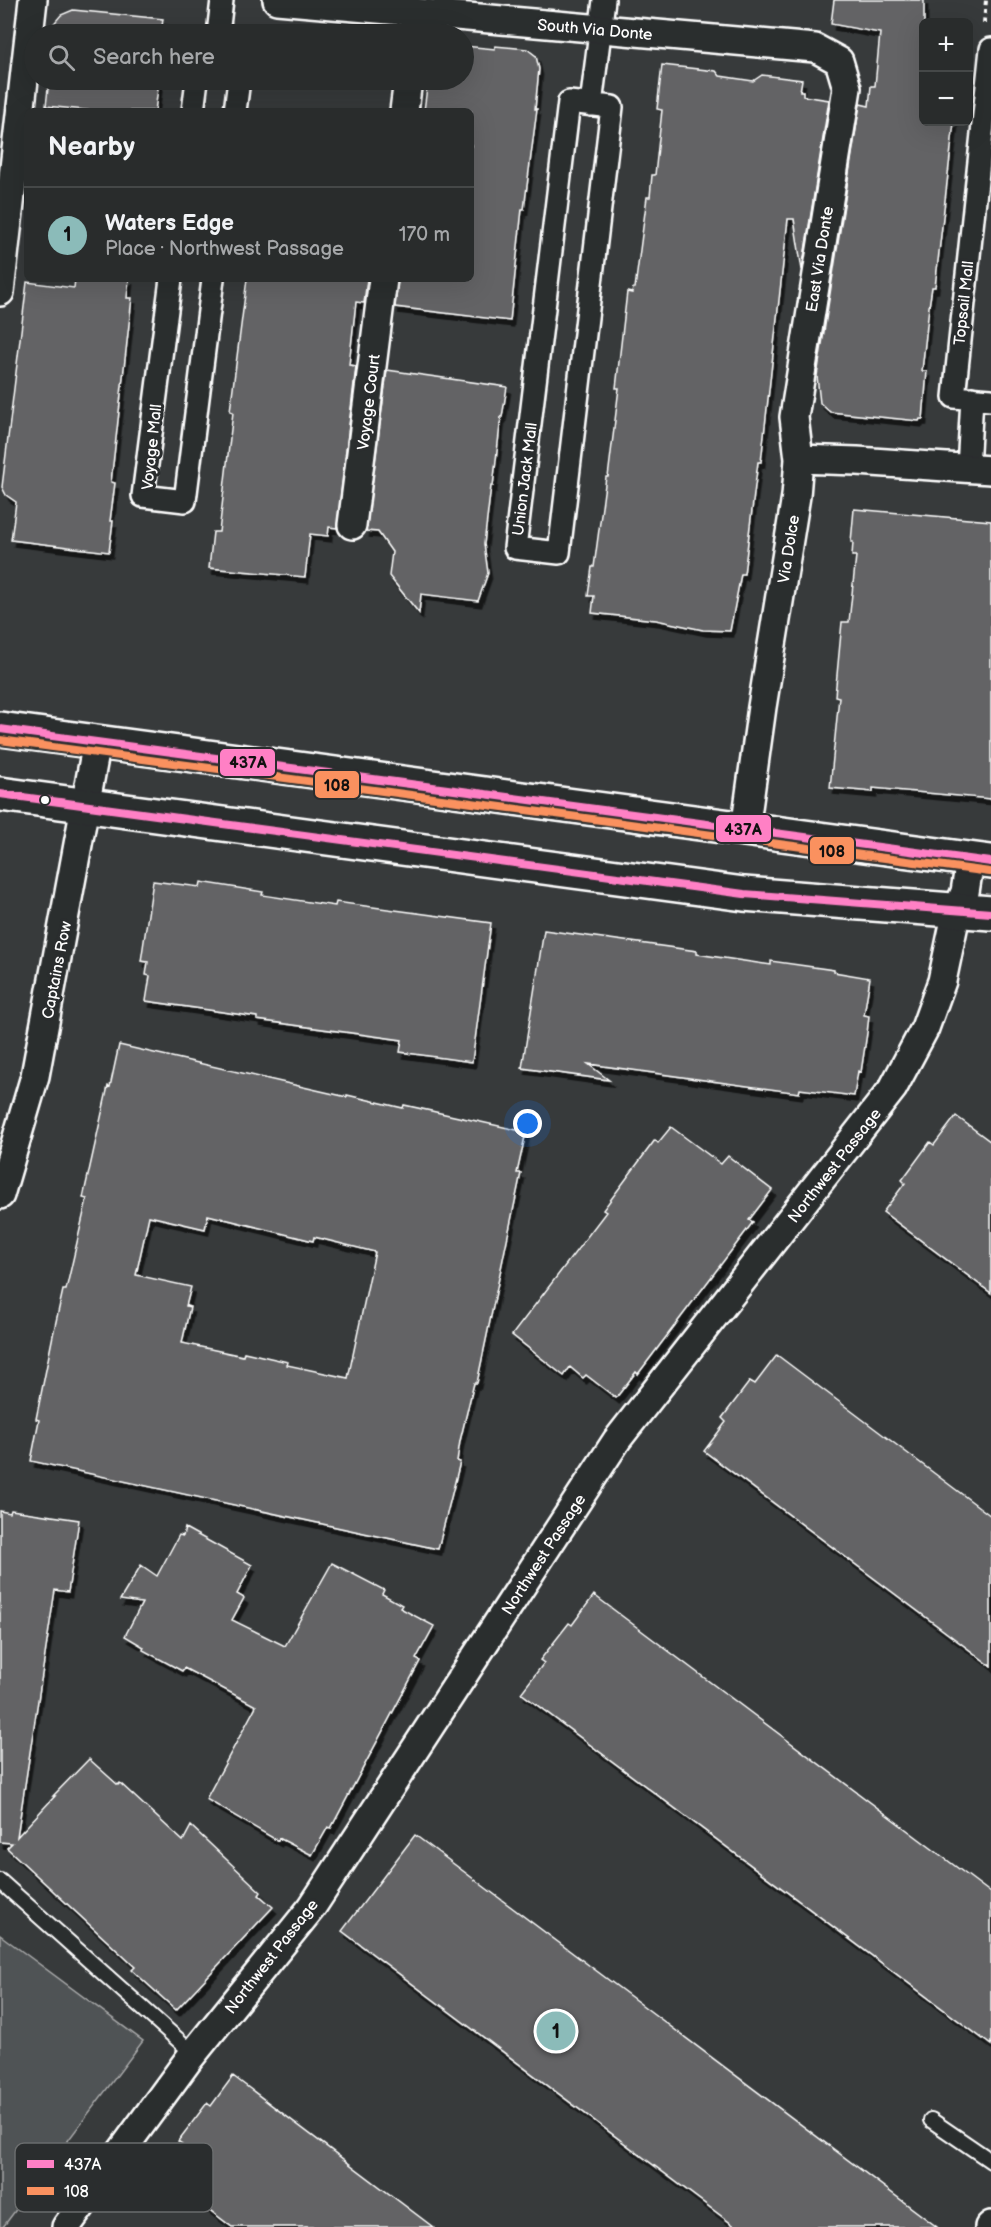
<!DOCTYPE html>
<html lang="en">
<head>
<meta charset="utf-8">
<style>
  body { margin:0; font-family:"Balsamiq Sans",sans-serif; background:#353838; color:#f1f3f6 }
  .controls { position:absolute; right:18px; top:18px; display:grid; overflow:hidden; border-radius:9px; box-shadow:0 6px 24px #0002 }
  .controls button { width:54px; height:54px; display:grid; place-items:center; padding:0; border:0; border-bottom:2px solid #454848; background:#292c2c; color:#f1f3f6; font:30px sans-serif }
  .you { position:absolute; left:528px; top:1124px; width:21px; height:21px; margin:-15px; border:4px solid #fff; border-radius:50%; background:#1a73e8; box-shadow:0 0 0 9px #1a73e833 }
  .badge { display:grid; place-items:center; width:39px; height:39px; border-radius:50%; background:#8bbbb9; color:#111; font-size:20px; font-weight:700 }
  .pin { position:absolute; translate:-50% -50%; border:3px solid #fff; box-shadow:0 2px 6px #0006 }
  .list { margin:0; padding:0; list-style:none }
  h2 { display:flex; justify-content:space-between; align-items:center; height:78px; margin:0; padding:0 24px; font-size:26px }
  h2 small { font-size:20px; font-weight:400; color:#a5a7a9 }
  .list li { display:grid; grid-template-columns:39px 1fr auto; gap:18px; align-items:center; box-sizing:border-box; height:96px; padding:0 24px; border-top:2px solid #454848 }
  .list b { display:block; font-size:22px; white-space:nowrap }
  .list p { margin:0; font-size:20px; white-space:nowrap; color:#a5a7a9 }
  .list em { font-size:20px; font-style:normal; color:#a5a7a9 }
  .icon { flex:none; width:33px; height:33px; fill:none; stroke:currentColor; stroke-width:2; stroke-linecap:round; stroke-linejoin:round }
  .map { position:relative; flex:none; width:991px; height:2227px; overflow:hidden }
  .search { position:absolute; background:#292c2c; box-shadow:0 6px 24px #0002; left:24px; top:24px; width:450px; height:66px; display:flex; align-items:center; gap:15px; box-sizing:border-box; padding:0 21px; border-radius:33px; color:#a5a7a9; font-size:22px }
  .panel { position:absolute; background:#292c2c; box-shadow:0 6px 24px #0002; left:24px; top:108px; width:450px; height:174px; border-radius:9px }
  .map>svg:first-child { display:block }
  .green { fill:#505354; stroke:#a8a9aa; stroke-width:1.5 }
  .building { fill:#636465; stroke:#fff; stroke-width:1.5; fill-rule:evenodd; filter:url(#shadow) }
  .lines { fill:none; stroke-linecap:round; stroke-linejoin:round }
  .service-casing { stroke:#fff; stroke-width:18 }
  .pedestrian-casing { stroke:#fff; stroke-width:26 }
  .minor-casing { stroke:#fff; stroke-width:32 }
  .tertiary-casing { stroke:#fff; stroke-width:38 }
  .path { stroke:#fff; stroke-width:4; stroke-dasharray:4.5 4.5; stroke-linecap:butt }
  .service { stroke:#2a2d2e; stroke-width:14 }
  .pedestrian { stroke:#2a2d2e; stroke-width:21 }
  .minor { stroke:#2a2d2e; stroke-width:27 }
  .tertiary { stroke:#2a2d2e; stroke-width:33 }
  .bus-1-casing { stroke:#2a2d2e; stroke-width:12 }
  .bus-2-casing { stroke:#2a2d2e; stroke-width:12 }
  .bus-1 { stroke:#ff80c5; stroke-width:8 }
  .bus-2 { stroke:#fa915f; stroke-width:8 }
  .bus-dot { fill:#fff; stroke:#2a2d2e; stroke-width:2 }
  .labels { text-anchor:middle; stroke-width:6; stroke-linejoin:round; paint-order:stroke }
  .street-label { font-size:16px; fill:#fff; stroke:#2a2d2e }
  .key { fill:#2a2d2e; stroke:#6a6c6d; stroke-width:1.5 }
  .key-label { font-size:16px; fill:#fff }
  .line-badge { stroke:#2a2d2e; stroke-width:2 }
  .pale-badge-label { font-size:16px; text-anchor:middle; font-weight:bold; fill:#111 }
</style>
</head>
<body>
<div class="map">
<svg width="991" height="2227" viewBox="0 0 991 2227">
  <defs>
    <filter id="shadow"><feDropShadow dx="3.5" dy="6" stdDeviation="0" flood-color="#0009"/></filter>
  </defs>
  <rect width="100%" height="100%" fill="#373a3b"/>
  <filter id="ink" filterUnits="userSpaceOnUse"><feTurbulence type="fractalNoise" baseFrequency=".0167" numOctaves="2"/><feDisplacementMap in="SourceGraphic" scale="12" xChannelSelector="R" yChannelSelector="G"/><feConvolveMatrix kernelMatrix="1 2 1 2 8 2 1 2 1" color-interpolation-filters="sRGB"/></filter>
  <g filter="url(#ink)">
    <path class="green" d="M0 1935 143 2041 3 2227H0Z"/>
    <path class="building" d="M834 0H924V122H954L935 287H932L929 307 922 371H927L923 419H920L919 421 830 412 820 403 817 376 860 104 869 106 871 86H875L880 33 831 24Z
      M73 10 163 19 161 34H45L61 15Z
      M464 46 495 49V46L527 49 536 56 539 69 535 109H537L524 209H522L510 321 395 307 398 279H471V111H424L428 80H464Z
      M662 65 716 71 720 76 753 81 762 75 802 80 800 91H803V96L829 100 802 270 794 219H788L761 462H758L744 574H741L730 631 703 630 656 620 592 613 594 596H588L592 567H594L606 477H608L619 388H616L627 292 632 293 633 288H635L647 197H650L652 175H655L662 110 657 109Z
      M49 80H159L155 111H95L46 106Z
      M75 279H129L127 298H132L111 482 115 483 110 521H113L109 552 11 540 16 502 6 495 2 487 27 282 74 288Z
      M247 279H367L364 303 356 302 349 365 356 366 337 528 329 527 328 536 310 534 305 577 209 568 213 532H219L233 412 230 411Z
      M387 370 507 387 502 417H501L493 486H491L484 544 488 573 478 601 421 594 419 613 389 576 392 552 378 532 366 531Z
      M854 509 991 521V799L873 788V792L830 788 839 697 835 696 842 622H849L856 556H852L853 542H851Z
      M153 881 200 887 201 882 263 892 262 895 335 906 336 902 491 923 472 1062 400 1052 402 1040 257 1020V1017L146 1001 150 976 146 975 148 962 141 961Z
      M544 930 697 951V954L771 965V961L834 970V972L870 978 864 1015 869 1016 867 1033 861 1072 858 1071 854 1096 800 1089 799 1093 588 1064 609 1080 522 1068Z
      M119 1045 347 1097V1095L403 1108 404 1105 526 1132 517 1173H521L477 1383H474L460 1441 457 1461 460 1462 438 1549 31 1461 39 1420 36 1419 53 1335 63 1290H66L87 1199 83 1198 108 1086 110 1087ZM208 1215 313 1241 314 1237 375 1252 348 1378 287 1365 288 1362 244 1352 243 1356 182 1343 190 1307 186 1306 191 1287 136 1275 149 1216 205 1229Z
      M956 1116 991 1142V1293L883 1212 905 1183 902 1180 930 1142 934 1145Z
      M671 1127 721 1164 728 1156 772 1190 749 1220 753 1222 638 1374 636 1372 616 1398 586 1375 583 1378 570 1367 564 1376 512 1335 606 1212 603 1210 655 1140 658 1143Z
      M777 1355 991 1516V1666L704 1451 726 1422 722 1418 750 1381 755 1384Z
      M11 1510 79 1520 68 1592 55 1590 17 1837 55 1796H53L89 1759 118 1785 120 1783 183 1841 191 1826 261 1892 259 1895 273 1907 176 2010 132 1970 135 1967 7 1848 12 1843 0 1842V1511L10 1513Z
      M185 1528 252 1565 237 1594 244 1598 232 1620 285 1646 332 1563 384 1590 382 1594 402 1605 400 1608 434 1626 416 1659 420 1661 331 1828 328 1827 312 1855 279 1838 278 1841 206 1799 256 1706 184 1668 182 1671 143 1650 144 1647 125 1636 142 1603 120 1600 141 1565 157 1576 179 1535 183 1536Z
      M594 1595 991 1893V2045L521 1693 544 1663 540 1660 569 1623 572 1625Z
      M415 1835 658 2017 937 2227H736L342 1931Z
      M233 2076 433 2227H232L161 2173 182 2144 178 2141 207 2103 211 2106Z"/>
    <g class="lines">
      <defs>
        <path id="service" d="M0 1881 194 2054
          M931 2120 991 2161"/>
        <path id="pedestrian" d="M218 34 222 0
          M991 49 954 397 991 400
          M569 102 612 107 559 553 515 548Z
          M591 105 604 0
          M193 111 197 80
          M235 111 239 80
          M171 279 143 496 185 501 213 279
          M968 469 972 398"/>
        <path id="minor" d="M277 0 815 48 839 61 847 88 794 417 799 459
          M404 111 408 80
          M0 292 33 0
          M352 525 383 279
          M745 830 762 707 796 496 799 459 857 461 991 470
          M0 1195 35 1076 97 742
          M66 2227 189 2059 312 1907 617 1440 893 1088 925 1028 942 981 957 910 965 892 970 860
          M989 2227 991 2225"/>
        <path id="tertiary" d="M0 729 991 862
          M0 794 744 894 991 913"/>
      </defs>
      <use href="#service" class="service-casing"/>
      <use href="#pedestrian" class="pedestrian-casing"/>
      <use href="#minor" class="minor-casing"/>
      <use href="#tertiary" class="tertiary-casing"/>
      <path class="path" d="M984 23 986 0"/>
      <use href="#service" class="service"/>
      <use href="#pedestrian" class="pedestrian"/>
      <use href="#minor" class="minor"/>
      <use href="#tertiary" class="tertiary"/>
      <defs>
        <path id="bus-1" d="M0 729 991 862
          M0 794 744 894 991 913"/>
        <path id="bus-2" d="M0 740 990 872"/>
      </defs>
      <use href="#bus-1" class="bus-1-casing"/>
      <use href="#bus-2" class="bus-2-casing"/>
      <use href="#bus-1" class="bus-1"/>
      <use href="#bus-2" class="bus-2"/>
    </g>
  </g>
  <circle class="bus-dot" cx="45" cy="800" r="5"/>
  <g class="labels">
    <g class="street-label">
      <text transform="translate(595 29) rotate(5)" y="6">South Via Donte</text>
      <text transform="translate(819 259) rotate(-81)" y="6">East Via Donte</text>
      <text transform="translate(963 303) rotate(-84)" y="6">Topsail Mall</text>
      <text transform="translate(368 402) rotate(-83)" y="6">Voyage Court</text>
      <text transform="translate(151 447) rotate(-84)" y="6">Voyage Mall</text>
      <text transform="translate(524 479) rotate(-83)" y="6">Union Jack Mall</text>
      <text transform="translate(788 549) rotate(-81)" y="6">Via Dolce</text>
      <text transform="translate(56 970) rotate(-79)" y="6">Captains Row</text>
      <text transform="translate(834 1165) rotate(-52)" y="6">Northwest Passage</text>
      <text transform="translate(543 1554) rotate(-57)" y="6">Northwest Passage</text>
      <text transform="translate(271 1956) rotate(-52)" y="6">Northwest Passage</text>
    </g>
  </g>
  <rect x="15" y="2143" width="198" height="69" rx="9" class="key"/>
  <rect x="27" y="2160" width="27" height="8" fill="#ff80c5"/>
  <rect x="27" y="2187" width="27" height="8" fill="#fa915f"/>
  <g class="key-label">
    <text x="64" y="2170">437A</text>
    <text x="64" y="2197">108</text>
  </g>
  <g class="line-badge">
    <rect x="219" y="748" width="57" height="29" rx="6" fill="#ff80c5"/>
    <rect x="314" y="770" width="46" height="29" rx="6" fill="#fa915f"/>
    <rect x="715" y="814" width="57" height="29" rx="6" fill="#ff80c5"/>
    <rect x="809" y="836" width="46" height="29" rx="6" fill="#fa915f"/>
  </g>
  <g class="pale-badge-label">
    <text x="248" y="768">437A</text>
    <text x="337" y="791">108</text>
    <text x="743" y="835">437A</text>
    <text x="832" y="857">108</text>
  </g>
</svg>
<div class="controls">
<button>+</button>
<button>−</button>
</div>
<div class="you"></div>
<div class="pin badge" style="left:556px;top:2031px">1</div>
<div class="search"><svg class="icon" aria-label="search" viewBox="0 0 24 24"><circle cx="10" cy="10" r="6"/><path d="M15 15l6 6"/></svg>Search here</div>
<section class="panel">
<h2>Nearby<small></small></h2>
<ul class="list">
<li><span class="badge">1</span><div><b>Waters Edge</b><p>Place · Northwest Passage</p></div><em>170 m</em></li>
</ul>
</section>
</div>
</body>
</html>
